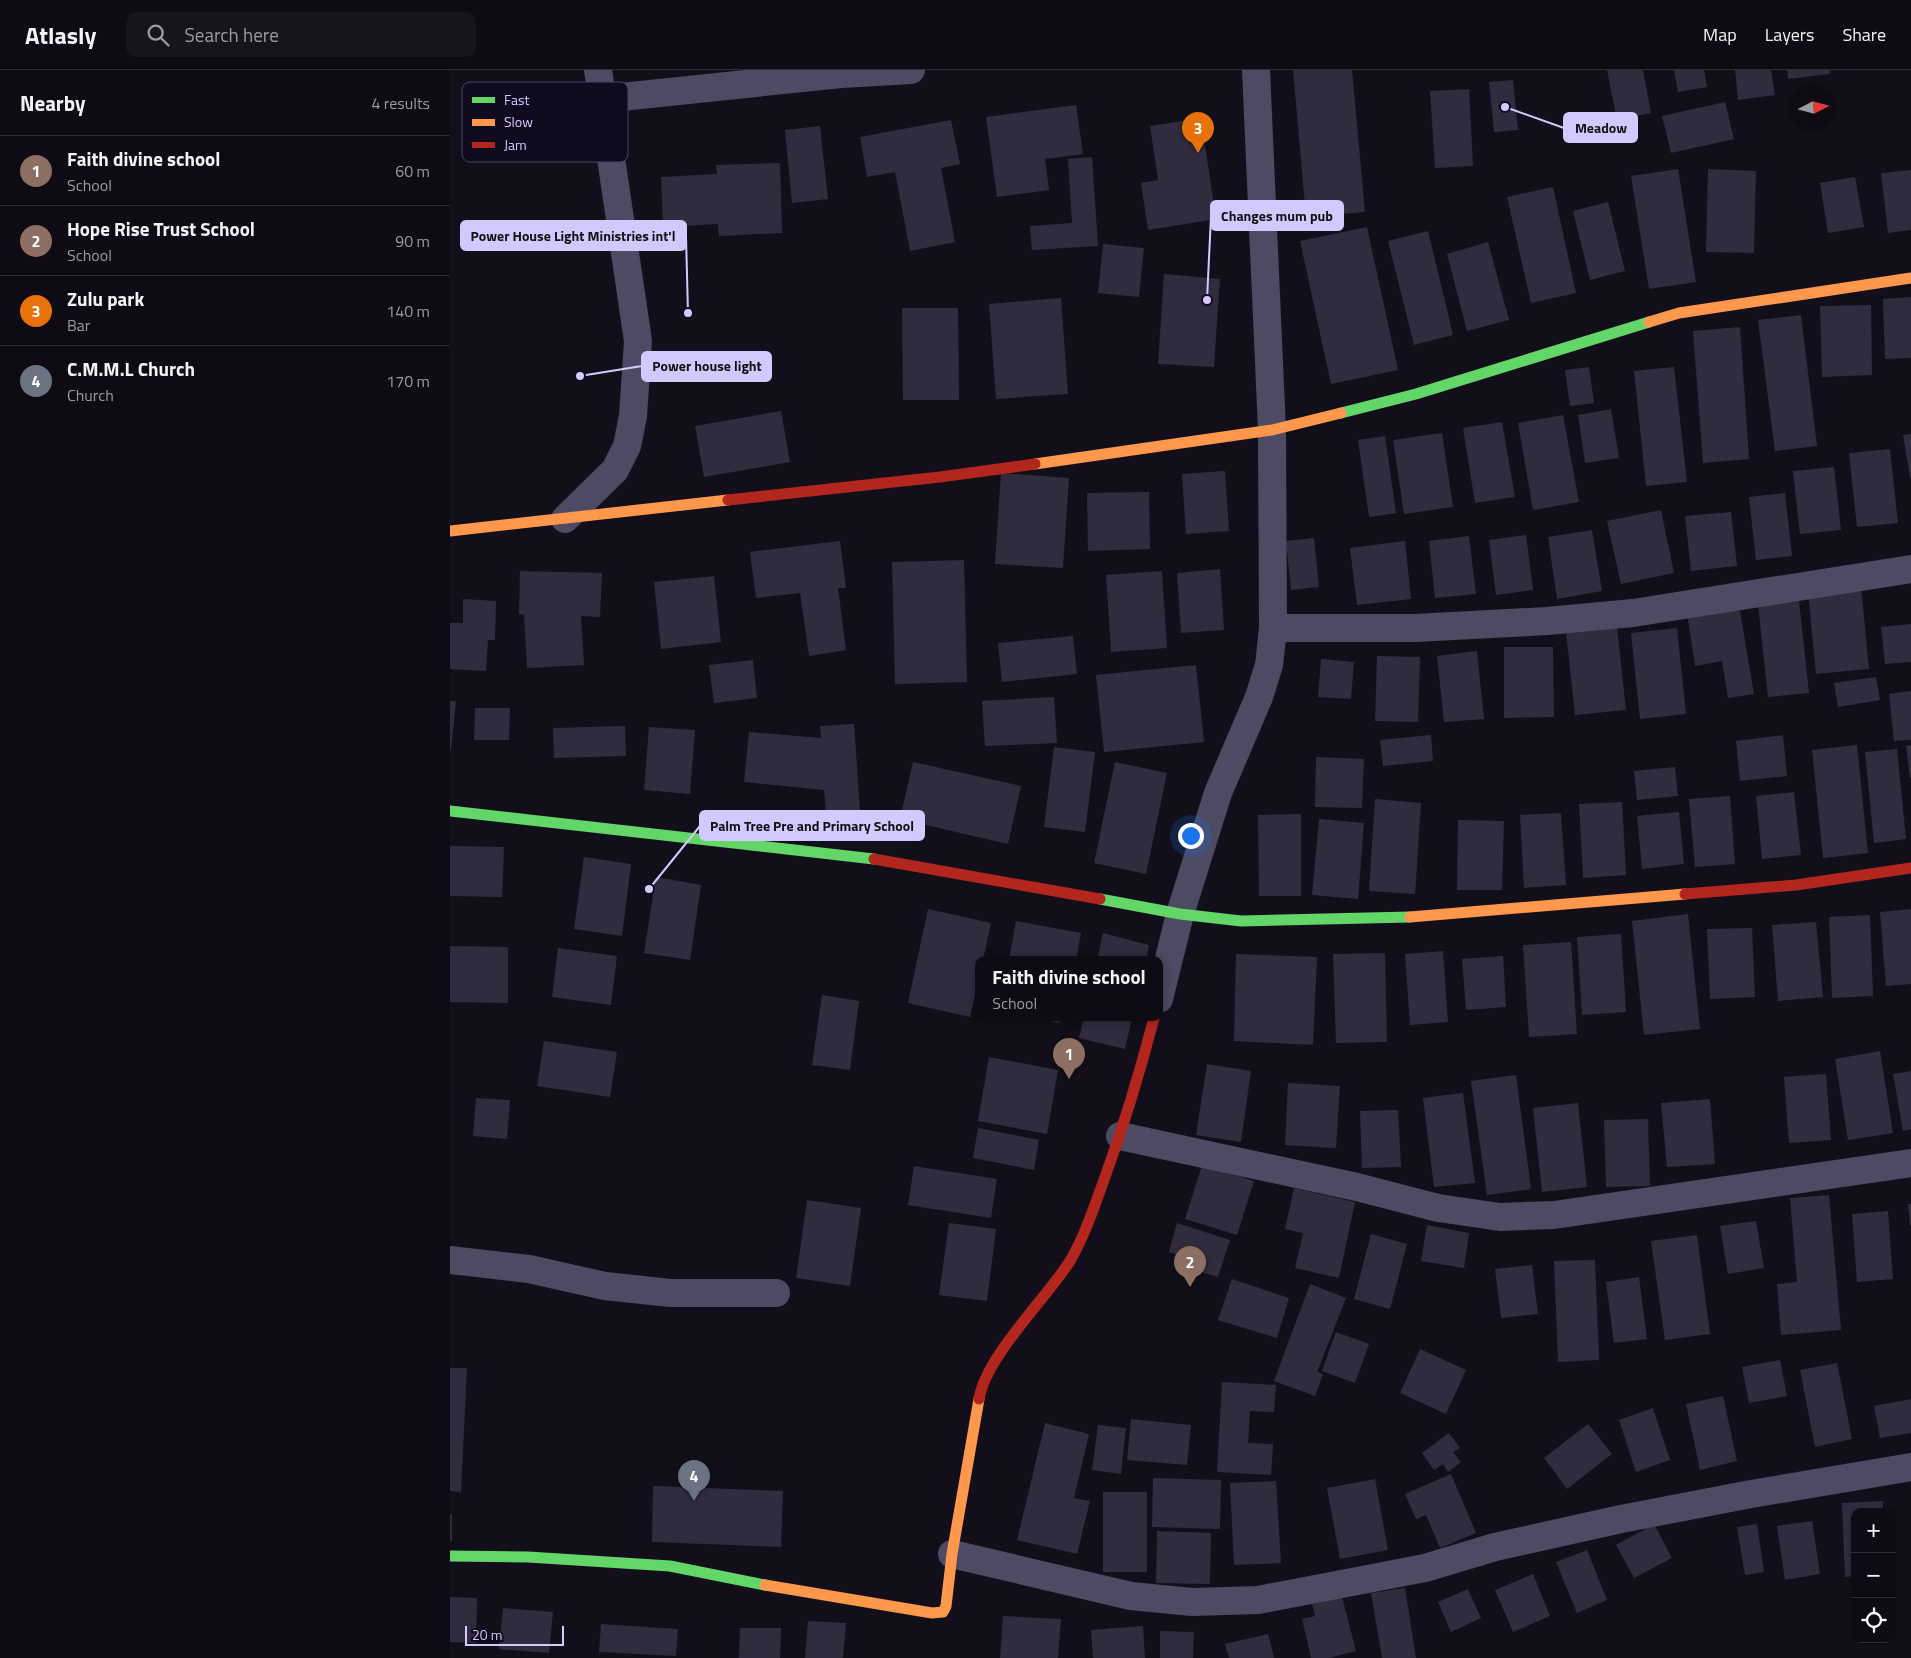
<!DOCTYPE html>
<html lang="en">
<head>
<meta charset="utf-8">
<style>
  body { margin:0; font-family:"Titillium Web",sans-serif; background:#17141d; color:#f1f3f6 }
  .controls { position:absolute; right:15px; bottom:15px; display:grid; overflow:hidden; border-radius:10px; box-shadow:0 1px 4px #0004 }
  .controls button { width:45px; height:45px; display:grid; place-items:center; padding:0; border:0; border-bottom:1px solid #2e2b34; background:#0e0b14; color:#f1f3f6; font:25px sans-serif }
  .compass { position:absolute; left:1341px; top:15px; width:45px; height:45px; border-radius:50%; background:#0e0b14; box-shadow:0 1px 4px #0004; rotate:84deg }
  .scale { position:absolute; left:15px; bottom:12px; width:99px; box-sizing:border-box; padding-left:5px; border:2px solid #d4c9ff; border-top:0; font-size:14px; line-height:18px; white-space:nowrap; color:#d4c9ff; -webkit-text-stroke:4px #100a1f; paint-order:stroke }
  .you { position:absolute; left:740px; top:765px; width:18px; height:18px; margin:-12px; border:4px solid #fff; border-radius:50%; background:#1a73e8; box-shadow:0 0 0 8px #1a73e833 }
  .badge { display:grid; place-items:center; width:32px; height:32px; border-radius:50%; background:#ea580c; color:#fff; font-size:16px; font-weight:700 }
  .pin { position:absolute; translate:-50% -41px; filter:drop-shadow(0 1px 2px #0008) }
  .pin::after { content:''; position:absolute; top:26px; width:18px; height:15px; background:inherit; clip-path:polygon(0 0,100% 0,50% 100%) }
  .popup { position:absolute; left:525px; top:886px; width:188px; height:65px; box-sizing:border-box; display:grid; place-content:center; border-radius:10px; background:#0e0b14; filter:drop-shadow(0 1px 4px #0005); font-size:16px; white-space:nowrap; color:#9b9ba0 }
  .popup b { font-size:19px; color:#f1f3f6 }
  .popup::after { content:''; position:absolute; left:50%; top:100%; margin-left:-10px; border:10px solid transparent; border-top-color:#0e0b14 }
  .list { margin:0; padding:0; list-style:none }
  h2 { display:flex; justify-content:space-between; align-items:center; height:65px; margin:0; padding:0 20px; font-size:21px }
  h2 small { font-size:16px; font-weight:400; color:#9b9ba0 }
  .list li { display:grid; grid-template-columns:32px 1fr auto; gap:15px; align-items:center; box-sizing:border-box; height:70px; padding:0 20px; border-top:1px solid #2e2b34 }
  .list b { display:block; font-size:19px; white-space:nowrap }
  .list p { margin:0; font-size:16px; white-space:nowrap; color:#9b9ba0 }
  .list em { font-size:16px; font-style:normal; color:#9b9ba0 }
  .icon { flex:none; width:28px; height:28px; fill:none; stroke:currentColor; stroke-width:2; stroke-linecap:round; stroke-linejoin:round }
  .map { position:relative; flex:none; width:1461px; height:1588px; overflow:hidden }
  header { display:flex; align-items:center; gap:30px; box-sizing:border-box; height:70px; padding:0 25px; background:#0e0b14; border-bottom:1px solid #2e2b34 }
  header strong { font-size:24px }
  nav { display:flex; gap:28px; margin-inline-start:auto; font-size:18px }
  .search { width:350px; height:45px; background:#17141d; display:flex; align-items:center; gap:12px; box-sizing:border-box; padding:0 18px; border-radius:10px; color:#9b9ba0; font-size:19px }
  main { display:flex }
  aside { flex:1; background:#0e0b14 }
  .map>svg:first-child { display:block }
  .building { fill:#302c3e }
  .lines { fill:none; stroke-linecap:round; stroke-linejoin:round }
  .street { stroke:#4d4a64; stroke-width:28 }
  .fast { stroke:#63d668; stroke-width:11 }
  .slow { stroke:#ff974d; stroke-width:11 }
  .jam { stroke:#b3261e; stroke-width:11 }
  .key { fill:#100a1f; stroke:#4b4362; stroke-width:1 }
  .key-label { font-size:14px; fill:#d4c9ff }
  .leader { fill:none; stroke:#d4c9ff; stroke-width:2 }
  .callout-dot { fill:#d4c9ff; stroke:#100a1f; stroke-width:2 }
  .callout { fill:#d4c9ff; stroke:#d4c9ff; stroke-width:2 }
  .callout-label { font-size:14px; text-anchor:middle; font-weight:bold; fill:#111 }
</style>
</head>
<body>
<header>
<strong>Atlasly</strong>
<div class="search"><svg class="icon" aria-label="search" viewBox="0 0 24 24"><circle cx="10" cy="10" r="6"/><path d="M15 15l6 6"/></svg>Search here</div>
<nav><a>Map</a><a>Layers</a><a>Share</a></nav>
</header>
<main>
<aside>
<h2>Nearby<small>4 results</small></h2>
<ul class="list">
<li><span class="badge" style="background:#8d6e63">1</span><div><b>Faith divine school</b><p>School</p></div><em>60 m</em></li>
<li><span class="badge" style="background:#8d6e63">2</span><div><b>Hope Rise Trust School</b><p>School</p></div><em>90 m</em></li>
<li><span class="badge" style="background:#e8710a">3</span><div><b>Zulu park</b><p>Bar</p></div><em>140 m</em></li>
<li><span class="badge" style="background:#6b7280">4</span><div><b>C.M.M.L Church</b><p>Church</p></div><em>170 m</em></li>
</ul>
</aside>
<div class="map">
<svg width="1461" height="1588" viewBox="0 0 1461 1588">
  <rect width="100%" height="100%" fill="#120f1a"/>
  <path class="building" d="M843 0H902L915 142 856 147Z
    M1157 0H1193L1201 43 1167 50Z
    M1224 0H1254L1257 17 1228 22Z
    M1285 0H1321L1325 25 1288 30Z
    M1337 0H1380V4L1338 9Z
    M1063 10 1068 60 1044 62 1039 12Z
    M1019 19 1023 96 985 98 980 21Z
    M1275 32 1284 69 1221 83 1212 46Z
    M626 35 633 84 595 89 599 120 547 127 536 47Z
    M751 48 766 149 698 160 691 113 708 110 700 56Z
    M501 50 510 94 491 98 505 172 460 181 445 102 417 107 410 67Z
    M370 56 378 129 342 133 335 60Z
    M642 87 648 176 582 180 580 156 622 153 618 89Z
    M330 93 332 163 269 166 268 154 213 157 211 107 267 104 266 95Z
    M1228 99 1246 212 1199 219 1181 106Z
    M1258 99 1306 101 1304 183 1256 182Z
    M1461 100V160L1438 163 1431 103Z
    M1405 107 1414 157 1378 163 1370 113Z
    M1103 117 1126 223 1081 233 1057 127Z
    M1158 132 1175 201 1140 210 1123 141Z
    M917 157 948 300 881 314 850 171Z
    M978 161 1003 265 964 275 938 171Z
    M1038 172 1059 250 1017 261 997 184Z
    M653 174 694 178 689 227 648 223Z
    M714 204 770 209 764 297 708 294Z
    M1461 227V288L1435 289 1433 229Z
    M611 228 618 324 546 329 539 234Z
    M1421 235 1422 305 1372 307 1370 236Z
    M452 238H508L509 330H453Z
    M1351 245 1367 376 1325 381 1308 250Z
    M1290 257 1299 389 1253 393 1243 261Z
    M1139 297 1144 333 1120 336 1115 300Z
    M1224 297 1237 412 1196 416 1184 301Z
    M1161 339 1169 388 1135 393 1128 345Z
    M331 341 340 392 254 407 245 356Z
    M1113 345 1129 432 1083 440 1068 353Z
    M1052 352 1065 427 1025 433 1013 358Z
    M992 363 1003 437 954 444 943 370Z
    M1461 364V407H1460L1453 365Z
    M935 366 946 443 919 447 908 370Z
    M1440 379 1448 453 1407 457 1399 383Z
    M1384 397 1391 460 1350 464 1343 401Z
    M775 401 779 461 736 464 732 404Z
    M551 403 619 408 613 498 545 494Z
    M699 422 700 479 638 481 637 423Z
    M1335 423 1342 486 1306 490 1299 427Z
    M1211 440 1224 503 1171 514 1157 451Z
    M1281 442 1287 496 1241 501 1235 446Z
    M1142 460 1152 521 1107 529 1098 467Z
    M1076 465 1083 520 1046 525 1039 470Z
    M1019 466 1026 524 985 528 979 471Z
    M864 468 869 517 841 520 836 471Z
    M390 471 396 518H388L396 580 359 586 350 523 306 528 300 482Z
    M955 471 961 529 907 535 900 478Z
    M514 490 517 612 445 614 442 492Z
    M770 499 774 560 731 563 727 503Z
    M70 501 152 503 150 547 131 546 134 595 77 598 74 545 69 544Z
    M712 501 717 578 661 582 656 505Z
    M264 506 271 572 211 579 204 512Z
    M1411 516 1419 599 1366 604 1358 521Z
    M13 529 46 531 45 570H38L36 601 0 599V553H13Z
    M1349 531 1359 623 1318 627 1308 535Z
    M1289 535 1304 624 1278 628 1272 591 1245 596 1237 543Z
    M1461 554V592L1435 594 1431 557Z
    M1167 557 1176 640 1125 645 1116 562Z
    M1227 558 1236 644 1190 649 1181 563Z
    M623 566 627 604 552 612 548 573Z
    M1054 577H1103L1104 647 1054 648Z
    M1027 581 1034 649 994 652 987 586Z
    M927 586 970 587 968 652 925 651Z
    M871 589 904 592 901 629 868 627Z
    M303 590 307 628 264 633 259 595Z
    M746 595 754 672 654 682 646 605Z
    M1426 607 1430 630 1388 637 1384 613Z
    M1461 621V670L1444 671 1439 624Z
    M604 627 607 673 535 676 532 631Z
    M0 631H6L1 680H0Z
    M25 638H60L59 670H24Z
    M404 654 410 741 376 743 374 720 294 712 299 662 371 668 370 656Z
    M175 656 176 686 104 688 103 658Z
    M199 657 245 660 240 724 194 720Z
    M981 665 983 691 933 696 930 670Z
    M1333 665 1337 706 1290 711 1286 671Z
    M1407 675 1418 783 1373 788 1362 680Z
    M1461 675V708H1460L1456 676Z
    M604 677 645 682 635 762 594 757Z
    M1447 679 1456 769 1424 773 1415 682Z
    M866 687 914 689 912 738 865 737Z
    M463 692 571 716 558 774 450 749Z
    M665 692 717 703 696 804 644 793Z
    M1225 697 1228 726 1187 730 1184 701Z
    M1344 722 1351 785 1312 789 1306 726Z
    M1280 726 1285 794 1245 797 1239 729Z
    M925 729 971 733 965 824 919 821Z
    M1172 732 1176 805 1133 808 1129 734Z
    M1229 742 1234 794 1192 799 1187 746Z
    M1111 743 1116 815 1074 818 1070 745Z
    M851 744V826H809L808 745Z
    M869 749 914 753 908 829 862 825Z
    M1008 750 1054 751 1052 820H1007Z
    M0 776 54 777 52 827 0 826Z
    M134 787 181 794 172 866 124 859Z
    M206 807 251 815 240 890 194 883Z
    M478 839 541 853 533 890H529V907L520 947 458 933Z
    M1461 839V914L1436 916 1430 842Z
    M1238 844 1250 959 1194 965 1182 851Z
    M1420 845 1423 926 1382 928 1379 847Z
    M566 851 631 863 626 890H559Z
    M1366 852 1373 927 1328 931 1322 855Z
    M1302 858 1305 927 1260 929 1257 859Z
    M653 863 699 875 696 890H647Z
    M1171 864 1176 942 1132 945 1127 867Z
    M1121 872 1127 964 1079 967 1073 875Z
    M0 876 58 877V933L0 932Z
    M108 878 167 886 161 935 102 927Z
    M993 881 998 952 960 955 955 884Z
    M935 883 937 972 886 973 883 884Z
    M786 884 867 887 863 975 784 971Z
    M1053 886 1056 937 1016 940 1012 889Z
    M372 925 409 931 400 1000 362 995Z
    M585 948H615L614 954Z
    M634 948H682L675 979 629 968Z
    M94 971 167 982 160 1027 87 1016Z
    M1430 981 1443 1063 1398 1070 1385 989Z
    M539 987 608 1000 597 1064 528 1051Z
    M757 994 801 1001 791 1072 746 1065Z
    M1461 1001V1059L1453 1061 1443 1004Z
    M1376 1004 1381 1070 1339 1073 1334 1007Z
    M1066 1005 1081 1119 1037 1125 1021 1011Z
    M838 1013 890 1016 886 1078 835 1075Z
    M1013 1023 1025 1113 984 1117 973 1028Z
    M26 1028 60 1030 57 1069 23 1066Z
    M1260 1029 1265 1094 1217 1097 1211 1033Z
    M1128 1033 1137 1117 1092 1122 1083 1038Z
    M948 1040 951 1097 912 1098 910 1041Z
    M1198 1049 1200 1116 1156 1117 1154 1050Z
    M528 1058 589 1070 584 1100 523 1088Z
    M752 1095 804 1111 787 1165 735 1149Z
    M464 1096 547 1109 541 1148 458 1135Z
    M844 1118 905 1132 889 1208 845 1198 853 1163 835 1159Z
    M1379 1125 1391 1260 1331 1265 1327 1214 1347 1212 1340 1128Z
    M357 1130 411 1138 400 1216 346 1208Z
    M1458 1134H1461V1155H1460Z
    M1438 1141 1443 1209 1407 1212 1402 1144Z
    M1306 1151 1314 1198 1278 1204 1270 1156Z
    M499 1153 546 1159 537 1231 489 1225Z
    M727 1153 780 1170 768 1207 744 1200 747 1191 719 1182Z
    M977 1155 1019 1163 1014 1198 971 1191Z
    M921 1164 957 1174 940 1239 904 1229Z
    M1247 1165 1260 1264 1215 1270 1201 1171Z
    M1145 1190 1149 1290 1108 1292 1104 1191Z
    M1082 1195 1088 1244 1051 1248 1045 1199Z
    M1189 1207 1197 1269 1164 1273 1156 1212Z
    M782 1209 839 1228 827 1268 768 1250Z
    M860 1214 896 1228 867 1302 873 1304 865 1326 824 1311Z
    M886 1262 919 1274 905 1313 872 1301Z
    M970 1279 1016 1300 996 1344 950 1323Z
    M1330 1290 1337 1326 1299 1333 1292 1297Z
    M1387 1293 1402 1369 1365 1377 1350 1300Z
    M0 1298H17L11 1422 0 1421Z
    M772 1312 826 1315 824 1342 800 1341 798 1373 823 1374 821 1405 767 1402Z
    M1273 1326 1287 1391 1250 1400 1236 1334Z
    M1461 1329V1363L1430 1368 1424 1336Z
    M1203 1338 1220 1390 1186 1402 1169 1350Z
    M681 1349 741 1355 737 1395 677 1390Z
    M595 1353 639 1364 624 1428 640 1431 627 1484 567 1470Z
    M1138 1354 1162 1384 1117 1419 1094 1388Z
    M648 1355 676 1358 671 1404 642 1400Z
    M999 1363 1010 1378 1003 1382 1011 1392 998 1402 993 1394 984 1400 972 1383Z
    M1001 1404 1026 1463 990 1478 976 1445 966 1449 955 1424Z
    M703 1408 771 1410 770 1459 702 1457Z
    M925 1409 938 1480 890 1489 877 1418Z
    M826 1411 831 1493 784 1495 780 1413Z
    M203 1416 333 1421 331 1477 202 1472Z
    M653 1422H697V1502H653Z
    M1433 1431V1442H1405V1506L1395 1507 1392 1433Z
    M0 1444H2V1471H0Z
    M1362 1451 1370 1504 1335 1510 1327 1456Z
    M1204 1454 1222 1488 1184 1508 1166 1475Z
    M1307 1454 1314 1502 1295 1505 1287 1457Z
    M707 1461 761 1463 760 1514 706 1513Z
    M1137 1480 1157 1530 1127 1543 1106 1492Z
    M1083 1504 1100 1546 1063 1562 1045 1520Z
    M955 1518 966 1588H932L921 1523Z
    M1018 1519 1031 1548 1001 1562 988 1532Z
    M0 1527 27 1528 26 1573 0 1572Z
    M892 1527 906 1581 879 1588H861L852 1549 865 1546 862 1534Z
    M53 1538 103 1542 99 1583 49 1579Z
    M553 1546 611 1549 608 1588H550Z
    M358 1551 396 1553 393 1588H355Z
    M151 1554 228 1559 226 1586 149 1582Z
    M693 1556 695 1588H643L641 1560Z
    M290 1558H331L330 1588H289Z
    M710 1561 744 1562 743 1588H710Z
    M818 1564 824 1588H779L775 1574Z"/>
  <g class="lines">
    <path class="street" d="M152 29 391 4 461 0
      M115 449 165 400 177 376 183 346 188 271 148 0
      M823 558H965L1097 551 1183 543 1461 499
      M709 929 730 844 768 723 809 627 819 595 823 558 822 360 806 0
      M670 1066 907 1117 988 1138 1050 1147 1104 1145 1461 1093
      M0 1190 79 1199 155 1216 220 1223H326
      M502 1484 681 1526 742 1532 808 1530 975 1498 1045 1477 1171 1449 1301 1424 1461 1397"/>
    <path class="fast" d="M891 343 966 324 1199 252
      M0 741 424 789
      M650 829 730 844 791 851 960 847
      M0 1486 78 1487 220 1496 315 1515"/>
    <path class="slow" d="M1199 252 1229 243 1461 208
      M585 394 822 360 891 343
      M0 461 278 430
      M960 847 1235 824
      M315 1515 482 1543 493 1542 496 1536 502 1484 529 1329"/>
    <path class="jam" d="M278 430 490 407 585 394
      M424 789 650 829
      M1235 824 1346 815 1461 798
      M529 1329C536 1286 596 1229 620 1191 635 1165 645 1135 655 1107 674 1055 690 1002 704 948"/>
  </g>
  <rect x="12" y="12" width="166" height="80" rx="8" class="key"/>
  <rect x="22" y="27" width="23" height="6" fill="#63d668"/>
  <rect x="22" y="49" width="23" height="7" fill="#ff974d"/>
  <rect x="22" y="72" width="23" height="6" fill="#b3261e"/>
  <g class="key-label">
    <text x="54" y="35">Fast</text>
    <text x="54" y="57">Slow</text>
    <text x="54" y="80">Jam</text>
  </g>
  <path class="leader" d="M1055 37L1114 58M757 230L761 146M238 243L236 166M130 306L192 296M199 819L250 756"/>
  <g class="callout-dot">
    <circle cx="1055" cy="37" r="5"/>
    <circle cx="757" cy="230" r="5"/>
    <circle cx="238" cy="243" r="5"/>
    <circle cx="130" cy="306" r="5"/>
    <circle cx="199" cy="819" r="5"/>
  </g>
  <g class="callout">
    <rect x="1114" y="43" width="73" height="29" rx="5"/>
    <rect x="761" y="131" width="132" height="29" rx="5"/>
    <rect x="11" y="151" width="225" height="29" rx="5"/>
    <rect x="192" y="282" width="129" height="29" rx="5"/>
    <rect x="250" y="741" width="224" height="29" rx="5"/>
  </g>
  <g class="callout-label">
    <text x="1151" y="63">Meadow</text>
    <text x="827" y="151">Changes mum pub</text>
    <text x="123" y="171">Power House Light Ministries int'l</text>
    <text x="257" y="301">Power house light</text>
    <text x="362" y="761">Palm Tree Pre and Primary School</text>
  </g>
</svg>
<div class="controls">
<button>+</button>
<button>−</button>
<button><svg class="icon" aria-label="locate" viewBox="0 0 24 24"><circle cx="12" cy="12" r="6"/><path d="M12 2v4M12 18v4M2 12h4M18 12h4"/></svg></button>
</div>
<svg class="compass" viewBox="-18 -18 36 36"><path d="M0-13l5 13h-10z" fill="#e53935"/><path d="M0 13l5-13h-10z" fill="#9b9ba0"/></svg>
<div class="scale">20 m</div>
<div class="you"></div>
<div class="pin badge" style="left:619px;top:1009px;background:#8d6e63">1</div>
<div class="popup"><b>Faith divine school</b>School</div>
<div class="pin badge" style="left:740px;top:1217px;background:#8d6e63">2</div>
<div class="pin badge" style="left:748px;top:83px;background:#e8710a">3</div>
<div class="pin badge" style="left:244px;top:1431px;background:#6b7280">4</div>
</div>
</main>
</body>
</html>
